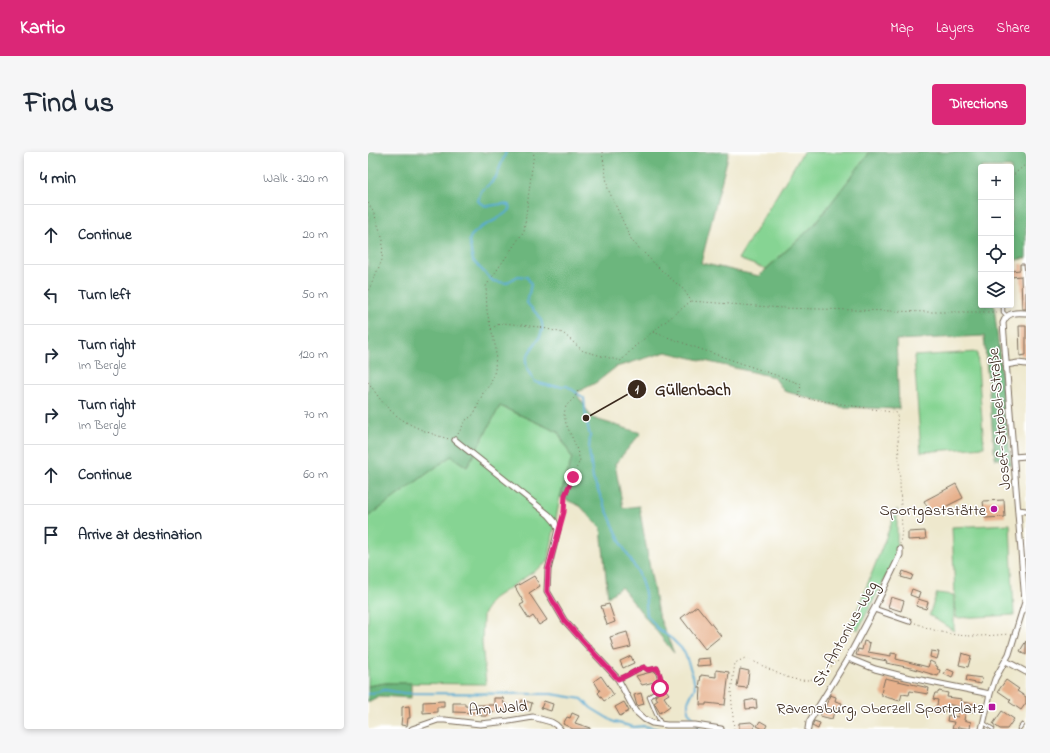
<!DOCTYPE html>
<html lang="en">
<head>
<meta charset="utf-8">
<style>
  body { margin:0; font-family:"Indie Flower",sans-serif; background:#f6f6f7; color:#1f2937 }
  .controls { position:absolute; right:12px; top:12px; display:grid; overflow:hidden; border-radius:4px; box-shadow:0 2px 6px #0003 }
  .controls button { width:36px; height:36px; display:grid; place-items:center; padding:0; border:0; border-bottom:1px solid #e0e1e3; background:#fff; color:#1f2937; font:20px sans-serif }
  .stop { position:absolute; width:12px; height:12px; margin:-9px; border:3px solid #db2777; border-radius:50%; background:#fff }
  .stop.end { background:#db2777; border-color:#fff; box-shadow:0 1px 4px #0008 }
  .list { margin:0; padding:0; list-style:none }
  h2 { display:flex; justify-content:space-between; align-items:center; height:52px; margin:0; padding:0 16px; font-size:17px }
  h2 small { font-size:13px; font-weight:400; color:#747a83 }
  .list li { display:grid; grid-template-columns:26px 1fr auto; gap:12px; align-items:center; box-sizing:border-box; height:60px; padding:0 16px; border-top:1px solid #e0e1e3 }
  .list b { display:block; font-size:15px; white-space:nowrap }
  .list p { margin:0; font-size:13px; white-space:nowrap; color:#747a83 }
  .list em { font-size:13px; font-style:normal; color:#747a83 }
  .icon { flex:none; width:22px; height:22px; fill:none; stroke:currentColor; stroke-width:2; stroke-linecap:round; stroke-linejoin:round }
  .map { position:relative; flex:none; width:658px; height:577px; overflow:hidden; border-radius:4px }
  header { display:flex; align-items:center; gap:24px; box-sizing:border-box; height:56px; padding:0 20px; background:#db2777; color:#fff }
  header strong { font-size:19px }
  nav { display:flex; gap:22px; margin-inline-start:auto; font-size:14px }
  .intro { display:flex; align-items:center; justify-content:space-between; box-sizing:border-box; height:96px; padding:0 24px }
  h1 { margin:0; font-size:28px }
  .button { padding:10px 18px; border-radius:4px; background:#db2777; color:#fff; font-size:14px; font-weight:700 }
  main { display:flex; gap:24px; padding:0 24px }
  aside { flex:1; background:#fff; border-radius:4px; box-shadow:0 2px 6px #0003 }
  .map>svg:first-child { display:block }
  .green { fill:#86d493; stroke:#607f58 }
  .forest { fill:#6cb67d; stroke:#54704e }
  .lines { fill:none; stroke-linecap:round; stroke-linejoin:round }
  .stream { stroke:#58abd3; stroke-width:2 }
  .building { fill:#e7b18c }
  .lane-casing { stroke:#7a6c5b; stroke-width:4.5 }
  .street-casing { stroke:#7a6c5b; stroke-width:7 }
  .path { stroke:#7a6c5b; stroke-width:1; stroke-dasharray:1 3; stroke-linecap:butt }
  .lane { stroke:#fff; stroke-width:2.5 }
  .street { stroke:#fff; stroke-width:5 }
  .route { stroke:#db2777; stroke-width:5 }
  .poi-dot { fill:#b5179e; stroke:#fff; stroke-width:1.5 }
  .labels { text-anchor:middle; stroke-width:3; stroke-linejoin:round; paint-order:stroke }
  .street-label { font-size:16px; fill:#3b2a1e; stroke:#fff }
  .poi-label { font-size:16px; fill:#3b2a1e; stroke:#fff; text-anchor:end }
  .leader { fill:none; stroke:#3b2a1e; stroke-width:1.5 }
  .callout-dot { fill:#3b2a1e; stroke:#fff; stroke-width:1.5 }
  .mark-label { font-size:12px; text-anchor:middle; font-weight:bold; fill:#fff }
  .callout-label { font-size:17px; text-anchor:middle; font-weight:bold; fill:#3b2a1e; stroke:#fff; stroke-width:3; stroke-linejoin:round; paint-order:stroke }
</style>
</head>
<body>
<header>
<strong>Kartio</strong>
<nav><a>Map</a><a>Layers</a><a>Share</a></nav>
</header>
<div class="intro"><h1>Find us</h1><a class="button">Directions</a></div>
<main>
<aside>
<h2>4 min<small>Walk · 320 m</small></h2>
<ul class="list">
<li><svg class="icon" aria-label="ahead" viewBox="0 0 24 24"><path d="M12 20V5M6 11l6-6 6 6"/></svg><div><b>Continue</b></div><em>20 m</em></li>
<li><svg class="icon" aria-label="left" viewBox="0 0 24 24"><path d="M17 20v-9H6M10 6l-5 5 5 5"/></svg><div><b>Turn left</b></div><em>50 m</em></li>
<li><svg class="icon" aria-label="right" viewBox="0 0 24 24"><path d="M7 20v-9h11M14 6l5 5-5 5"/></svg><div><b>Turn right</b><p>Im Bergle</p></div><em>120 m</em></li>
<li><svg class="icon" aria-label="right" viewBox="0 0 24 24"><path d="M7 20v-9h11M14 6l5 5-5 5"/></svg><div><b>Turn right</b><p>Im Bergle</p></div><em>70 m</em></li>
<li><svg class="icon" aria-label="ahead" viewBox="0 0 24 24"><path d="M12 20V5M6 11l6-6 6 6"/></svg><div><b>Continue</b></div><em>60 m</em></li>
<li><svg class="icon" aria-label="arrive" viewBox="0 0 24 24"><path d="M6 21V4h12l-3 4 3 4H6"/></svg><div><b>Arrive at destination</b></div></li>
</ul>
</aside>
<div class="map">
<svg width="658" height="577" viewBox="0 0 658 577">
  <rect width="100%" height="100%" fill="#fff"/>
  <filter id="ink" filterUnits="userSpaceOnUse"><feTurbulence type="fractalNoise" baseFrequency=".025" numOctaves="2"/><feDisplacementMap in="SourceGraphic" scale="8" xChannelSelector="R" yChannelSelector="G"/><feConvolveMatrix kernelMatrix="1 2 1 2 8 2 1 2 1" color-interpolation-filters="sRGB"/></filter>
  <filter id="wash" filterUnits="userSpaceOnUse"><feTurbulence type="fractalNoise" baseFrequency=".012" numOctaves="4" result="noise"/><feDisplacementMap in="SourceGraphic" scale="16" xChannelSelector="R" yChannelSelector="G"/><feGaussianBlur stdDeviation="0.9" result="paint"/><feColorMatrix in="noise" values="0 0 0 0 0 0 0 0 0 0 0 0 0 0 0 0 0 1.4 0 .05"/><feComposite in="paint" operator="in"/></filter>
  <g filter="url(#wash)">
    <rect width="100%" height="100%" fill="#eee8cd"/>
    <path class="green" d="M435 0H502L447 72 398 117 370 107Z
      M609 200 616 295 553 300 546 204Z
      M132 254 190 280 204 306 192 345 180 410 123 448 115 463 114 491 118 532 17 531 0 534V365L83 304 99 315Z
      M529 357V404L490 478 483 474Z
      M642 372 646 463 588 466 584 375Z
      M569 441 586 443V479L561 463Z"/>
    <path class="forest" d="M0 0H361L333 111 391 124 447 72 502 0H658V106L643 109V15H613V153H626L643 312 635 313 634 307H627L616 184 528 188 531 257 472 255 416 239 406 225 298 200 248 215 229 230 208 241 224 266 273 281 247 312 255 356 271 354 290 462 306 501 253 435 240 445 233 376 212 354 192 345 204 306 190 280 132 254 99 315 83 304 0 365Z
      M17 531H43V546L11 544 0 550V534Z"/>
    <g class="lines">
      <path class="stream" d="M138 0 128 25 123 31 113 39 110 49C119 58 125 52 135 52 137 52 139 53 141 53L142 58 129 67 112 76 103 84 101 89 105 109 125 129 138 131 150 124 159 125 163 132 159 151C163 156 170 162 173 168 180 186 158 196 158 210 158 218 163 224 167 230L182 234H199L216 246 218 266 222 284 221 298 225 327 254 393 271 422 277 441 279 463 289 476 304 487 316 499 325 524 327 535 320 550V559L325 566 332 577
        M0 542 17 538 35 541 184 542 214 547 223 556 246 570 266 575 276 574 290 577"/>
    </g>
    <g id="blocks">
      <path class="building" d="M652 112H656L658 132V157H654L653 124 643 125V119L652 118Z
        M651 174H658V203L652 204Z
        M588 332 595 346 563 362 556 349Z
        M636 348 637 365 617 366 615 349Z
        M557 379 558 387 540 388V380Z
        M535 419 545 423 543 428 533 425Z
        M166 424 172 434 161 441 179 468 171 473 165 464 161 467 152 453 156 451 147 435Z
        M544 437 552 440 550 446 542 443Z
        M523 445 536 449 533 459 520 455Z
        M550 447 560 450 558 457 548 454Z
        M241 452 247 470 239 473 233 454Z
        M329 454 353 484 337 497 313 466Z
        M259 480 263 495 246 499 242 485Z
        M496 489 502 491 500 500 523 504V501L529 502 528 507 560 515 562 509 568 512V514L570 515 569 517 572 518 570 524 543 516 518 511 519 509 488 503 490 497 494 498Z
        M658 489V503L652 499Z
        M563 499 571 500 569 507 562 505Z
        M594 501 603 504 600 515 591 513Z
        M263 504 266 511 255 516 252 509Z
        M342 506 343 513 329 514V507Z
        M372 517 381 519 379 536 369 535Z
        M579 517 586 520 584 526 576 522Z
        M348 518 361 520 357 553 338 551V553H332L333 536H331L333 523 348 525Z
        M287 519 290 529 274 533 268 524Z
        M233 524 246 543 236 549 230 541 232 539 226 529Z
        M599 524 614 526 613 532 598 529Z
        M517 526 561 536 560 542 542 539 541 543 534 542 532 549 514 544V542L513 541Z
        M638 528 651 537 649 539 658 545V551L653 558 641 550 643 548 630 539Z
        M297 537 301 542 296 545 302 554 292 561 286 551 290 548 287 544Z
        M571 539 580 541 579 545 594 547 593 550 607 552 605 560 598 558 596 568 603 570 602 577 590 575 589 577H584L586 570 579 569 580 563 590 565 592 555 579 552 577 560 568 558 570 548 565 547 567 541H570Z
        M273 541 276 552 269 554 266 543Z
        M462 543 468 545 467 549 474 551 472 558 467 556 464 567 452 564 455 555 457 556Z
        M126 546H135L136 552H138L139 559 119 560V564H113V561L85 560V551H97V554L107 555V553H126Z
        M388 547 389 556 378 557 377 549Z
        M154 548 164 551 162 559 152 556Z
        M76 549V555H69V560L55 561V550Z
        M176 549 185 552 183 559 173 556Z
        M256 550 261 559 252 564 247 555Z
        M41 554 42 566H40L39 574 33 573 34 563V555Z
        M634 559 646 567 639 577H632L625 572Z
        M204 561 211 564 207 571 222 576V577H205L195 572 199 565 202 566Z
        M392 569 399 573 397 577H395L389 574Z
        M446 569 452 571 450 577 444 574Z
        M383 570 387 573 385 577H371V571Z"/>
    </g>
  </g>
  <g filter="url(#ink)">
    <use href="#blocks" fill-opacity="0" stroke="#7a6c5b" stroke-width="1"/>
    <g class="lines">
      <defs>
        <path id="lane" d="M635 153V160L639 164
          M251 527C260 524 267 518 276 515L280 518 289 516C297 533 295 534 281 545L288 562 294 573
          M616 571 625 577
          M651 577 654 573"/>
        <path id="street" d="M638 213 650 211 658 212
          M87 288 181 363 187 370 190 377 180 418 179 439 196 468 222 497 250 527 267 559 276 567 284 571 299 573H327L353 577
          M646 305 658 304
          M650 358 658 359
          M506 457 541 469
          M480 506 507 517 538 525 622 542
          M638 509 658 520
          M44 577 70 568H77L112 572 141 569 165 565 183 570 188 573 192 577
          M440 577 441 570 480 506 506 457 532 403V397
          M614 577 622 542 627 527 641 502 657 450 635 171C639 160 648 160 658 161"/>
      </defs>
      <use href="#lane" class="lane-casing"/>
      <use href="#street" class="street-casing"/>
      <path class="path" d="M234 0 240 37 264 89 293 118 316 138 323 149 414 156 560 160H631
        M643 25 658 12
        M0 51 6 61 15 88 14 108 0 140
        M123 177 129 173 135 171 171 175 195 181 215 199 253 209 266 195 323 149
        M285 180 332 197 433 232 431 245 529 261 534 378 532 392
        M0 230C6 238 12 248 19 255 35 272 59 281 81 287
        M90 282 98 268 104 264 108 258 115 241 123 231 127 218 128 197 119 160 118 134 156 79 166 0
        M193 369 196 360 197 343 212 308 207 292 198 272 196 262 198 254 207 245 211 237
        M547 471C555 474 564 478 573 480 595 486 619 484 641 482
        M366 577 363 540 367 511 377 506C401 514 430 540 454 522 459 518 464 514 468 510L471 509"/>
      <use href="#lane" class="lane"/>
      <use href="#street" class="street"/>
    </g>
  </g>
  <g class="lines" filter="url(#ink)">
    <path class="route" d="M205 325 197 343 196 360 180 418 179 439 196 468 222 497 250 527C260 524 267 518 276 515L280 518 289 516C292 522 295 529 292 536"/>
  </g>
  <g class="poi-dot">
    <circle cx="626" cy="357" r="4"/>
    <rect x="620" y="551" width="8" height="8" rx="2"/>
  </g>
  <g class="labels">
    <g class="street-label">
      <text transform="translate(630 267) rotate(-95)" y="6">Josef-Strobel-Straße</text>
      <text transform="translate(476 481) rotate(-61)" y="6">St.-Antonius-Weg</text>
      <text transform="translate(130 555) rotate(-4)" y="6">Am Wald</text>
    </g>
    <g class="poi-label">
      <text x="618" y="363">Sportgaststätte</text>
      <text x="616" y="561">Ravensburg, Oberzell Sportplatz</text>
    </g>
  </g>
  <path class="leader" d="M218 266L269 237"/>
  <g class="callout-dot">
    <circle cx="218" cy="266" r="4"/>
    <circle cx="269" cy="237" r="10"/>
  </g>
  <g class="mark-label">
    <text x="269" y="241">1</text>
  </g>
  <g class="callout-label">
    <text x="325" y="243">Güllenbach</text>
  </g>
</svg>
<div class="controls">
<button>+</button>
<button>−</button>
<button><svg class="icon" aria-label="locate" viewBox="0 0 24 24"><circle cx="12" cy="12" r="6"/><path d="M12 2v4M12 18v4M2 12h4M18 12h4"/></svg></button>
<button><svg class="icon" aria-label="layers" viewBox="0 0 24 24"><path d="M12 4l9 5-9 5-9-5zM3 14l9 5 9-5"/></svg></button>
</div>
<div class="stop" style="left:292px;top:536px"></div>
<div class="stop end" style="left:205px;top:325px"></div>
</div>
</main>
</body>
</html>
